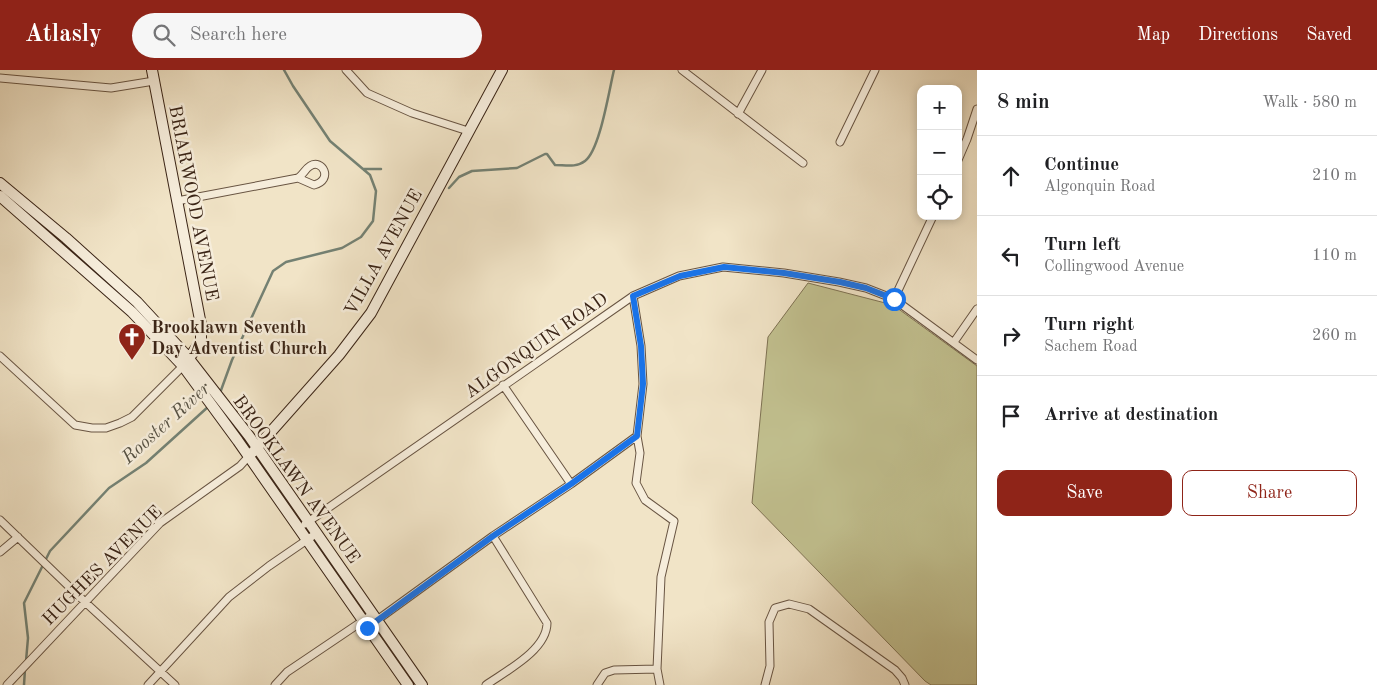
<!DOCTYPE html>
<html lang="en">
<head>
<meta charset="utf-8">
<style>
  body { margin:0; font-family:"Old Standard TT",serif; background:#f6f6f6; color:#202124 }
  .controls { position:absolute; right:15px; top:15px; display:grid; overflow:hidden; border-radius:10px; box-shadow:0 2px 8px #0003 }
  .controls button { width:45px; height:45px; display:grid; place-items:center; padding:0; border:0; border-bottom:1px solid #e0e0e0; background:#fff; color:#202124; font:25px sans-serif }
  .stop { position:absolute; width:15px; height:15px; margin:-11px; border:4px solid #1a73e8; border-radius:50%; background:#fff }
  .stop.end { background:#1a73e8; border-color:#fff; box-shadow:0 1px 5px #0008 }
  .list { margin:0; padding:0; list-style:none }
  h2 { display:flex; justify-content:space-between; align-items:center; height:65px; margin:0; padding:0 20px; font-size:21px }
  h2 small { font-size:16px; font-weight:400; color:#757577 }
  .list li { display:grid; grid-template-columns:32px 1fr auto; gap:15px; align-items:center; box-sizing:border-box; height:80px; padding:0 20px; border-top:1px solid #e0e0e0 }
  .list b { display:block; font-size:19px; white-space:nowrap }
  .list p { margin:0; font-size:16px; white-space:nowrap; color:#757577 }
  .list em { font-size:16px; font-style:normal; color:#757577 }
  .actions { display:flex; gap:10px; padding:15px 20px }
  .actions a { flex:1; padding:11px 0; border:1px solid #8f2418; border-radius:10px; text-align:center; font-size:18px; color:#8f2418 }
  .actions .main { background:#8f2418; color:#fff }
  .icon { flex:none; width:28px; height:28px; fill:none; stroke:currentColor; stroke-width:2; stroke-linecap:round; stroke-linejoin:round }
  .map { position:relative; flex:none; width:977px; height:615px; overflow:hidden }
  header { display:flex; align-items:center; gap:30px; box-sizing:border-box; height:70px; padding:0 25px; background:#8f2418; color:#fff }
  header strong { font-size:24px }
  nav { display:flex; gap:28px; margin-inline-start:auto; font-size:18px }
  .search { width:350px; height:45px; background:#f6f6f6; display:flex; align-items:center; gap:12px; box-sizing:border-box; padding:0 18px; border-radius:28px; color:#757577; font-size:19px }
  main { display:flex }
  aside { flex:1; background:#fff }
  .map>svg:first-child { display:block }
  .green { fill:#c2c190; stroke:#7e7253 }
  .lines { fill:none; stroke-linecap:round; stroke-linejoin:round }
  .stream { stroke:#748173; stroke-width:2.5 }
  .minor-casing { stroke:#685442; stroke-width:9 }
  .secondary-casing { stroke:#3a2416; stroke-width:12 }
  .minor { stroke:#f6eddb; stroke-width:7 }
  .secondary { stroke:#f6eddb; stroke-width:10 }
  .route { stroke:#1a73e8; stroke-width:6 }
  .labels { text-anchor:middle; stroke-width:5; stroke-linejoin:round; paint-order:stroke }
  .street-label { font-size:18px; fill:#3a2416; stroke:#f6eddb }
  .poi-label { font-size:18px; font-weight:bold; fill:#3a2416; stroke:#f6eddb; text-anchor:start }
  .water-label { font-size:19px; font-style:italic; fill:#575244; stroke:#f6eddb }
</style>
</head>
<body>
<header>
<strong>Atlasly</strong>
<div class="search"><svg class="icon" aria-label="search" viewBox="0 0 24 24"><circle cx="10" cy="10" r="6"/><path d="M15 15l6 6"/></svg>Search here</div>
<nav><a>Map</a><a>Directions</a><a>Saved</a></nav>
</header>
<main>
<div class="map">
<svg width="977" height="615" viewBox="0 0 977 615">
  <rect width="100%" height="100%" fill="#f1e4c7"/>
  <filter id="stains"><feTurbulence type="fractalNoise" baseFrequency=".004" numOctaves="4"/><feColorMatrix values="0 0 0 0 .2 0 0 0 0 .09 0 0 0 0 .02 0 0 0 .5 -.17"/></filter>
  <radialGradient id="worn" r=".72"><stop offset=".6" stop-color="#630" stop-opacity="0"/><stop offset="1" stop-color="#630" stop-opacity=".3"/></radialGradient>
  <path class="green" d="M808 213 893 235 977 296V615H931L925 611 752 433 768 267Z"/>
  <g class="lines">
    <path class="stream" d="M363 99H381
      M449 118 459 107 472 101 517 98 545 84H547L555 95C565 95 576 98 585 91 600 80 609 20 614 0
      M220 323 232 290 273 201 286 192 342 178 361 167 373 151 376 121 370 105 330 71 293 16 284 0
      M26 591 28 568 24 533 50 481 109 418 146 393 209 336
      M24 615 25 599"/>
    <defs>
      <path id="minor" d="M346 0 367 23 412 43 468 61
        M682 0 803 93
        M0 8 111 18 154 11
        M738 44 762 0
        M840 72 875 0
        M958 90 967 69 977 39
        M177 131 298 108C303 105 305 99 310 96 322 88 334 110 314 115L298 108
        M633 226 641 276 643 314 637 366 640 383 636 413 645 430 674 451 661 507 657 599 660 615
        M894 229 933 146
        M954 272 977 239
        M0 286 75 355 92 358H106L120 353 132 347 183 296
        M503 315 571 414
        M0 450 85 532 175 615
        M305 454 633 226 679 206 723 197 784 203 839 212 866 218 894 229 977 290
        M0 482 18 467
        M373 553 493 466 571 414 637 366
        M7 615 160 453 240 396 249 386
        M148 615 229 527 269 496 317 463
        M275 615 287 602 373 544
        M486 615C506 601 547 580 547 553L493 466
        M597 615 605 603 614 600 657 599
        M765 615 770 596 769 552 775 538 789 534 809 539 895 600 902 608 905 615"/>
      <path id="secondary" d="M152 0 201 255V271L185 294
        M0 113 66 168 137 232 186 285 249 366 422 615
        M0 126 132 242 183 296 238 371 408 615
        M253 382 339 285 371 243 502 0"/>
    </defs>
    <use href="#minor" class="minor-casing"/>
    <use href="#secondary" class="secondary-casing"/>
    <use href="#minor" class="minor"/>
    <use href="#secondary" class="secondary"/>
  </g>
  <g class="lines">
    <path class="route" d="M367 558 493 466 571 414 637 366 643 314 641 276 633 226 680 206 724 197 784 203 840 212 866 218 894 229"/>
  </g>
  <defs>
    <symbol id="church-pin" viewBox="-11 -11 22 30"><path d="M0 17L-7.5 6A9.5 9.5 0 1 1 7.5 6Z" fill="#8f2418" stroke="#f6eddb"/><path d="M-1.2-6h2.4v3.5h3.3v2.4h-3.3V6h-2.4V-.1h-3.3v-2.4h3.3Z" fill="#fff"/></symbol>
  </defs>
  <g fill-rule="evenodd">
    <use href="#church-pin" x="116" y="251" width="32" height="43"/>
  </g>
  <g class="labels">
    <g class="street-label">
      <text transform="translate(194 133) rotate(79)" y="6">BRIARWOOD AVENUE</text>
      <text transform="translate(383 182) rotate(-61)" y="6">VILLA AVENUE</text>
      <text transform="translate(536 275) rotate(-35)" y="6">ALGONQUIN ROAD</text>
      <text transform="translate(297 409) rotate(54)" y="6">BROOKLAWN AVENUE</text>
      <text transform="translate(102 495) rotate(-45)" y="6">HUGHES AVENUE</text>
    </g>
    <g class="poi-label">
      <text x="151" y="263">Brooklawn Seventh<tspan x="151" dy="21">Day Adventist Church</tspan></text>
    </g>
    <g class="water-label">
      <text transform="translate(165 352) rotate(-42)" y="7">Rooster River</text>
    </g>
  </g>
  <rect width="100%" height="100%" filter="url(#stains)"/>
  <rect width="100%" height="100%" fill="url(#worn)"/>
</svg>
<div class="controls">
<button>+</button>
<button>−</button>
<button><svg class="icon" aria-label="locate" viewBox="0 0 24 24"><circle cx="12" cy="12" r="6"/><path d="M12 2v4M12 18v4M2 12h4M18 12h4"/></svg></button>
</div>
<div class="stop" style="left:894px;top:229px"></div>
<div class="stop end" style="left:367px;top:558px"></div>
</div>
<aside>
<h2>8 min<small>Walk · 580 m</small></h2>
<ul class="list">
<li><svg class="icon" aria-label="ahead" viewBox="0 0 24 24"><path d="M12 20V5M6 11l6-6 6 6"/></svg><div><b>Continue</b><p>Algonquin Road</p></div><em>210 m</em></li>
<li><svg class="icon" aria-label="left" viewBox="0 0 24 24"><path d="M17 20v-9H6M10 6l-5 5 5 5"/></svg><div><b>Turn left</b><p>Collingwood Avenue</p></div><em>110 m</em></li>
<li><svg class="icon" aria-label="right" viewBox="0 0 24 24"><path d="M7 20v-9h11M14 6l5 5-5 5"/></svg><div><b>Turn right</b><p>Sachem Road</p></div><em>260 m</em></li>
<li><svg class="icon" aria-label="arrive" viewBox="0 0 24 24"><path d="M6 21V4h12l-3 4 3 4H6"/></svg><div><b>Arrive at destination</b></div></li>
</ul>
<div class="actions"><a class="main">Save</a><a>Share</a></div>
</aside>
</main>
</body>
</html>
